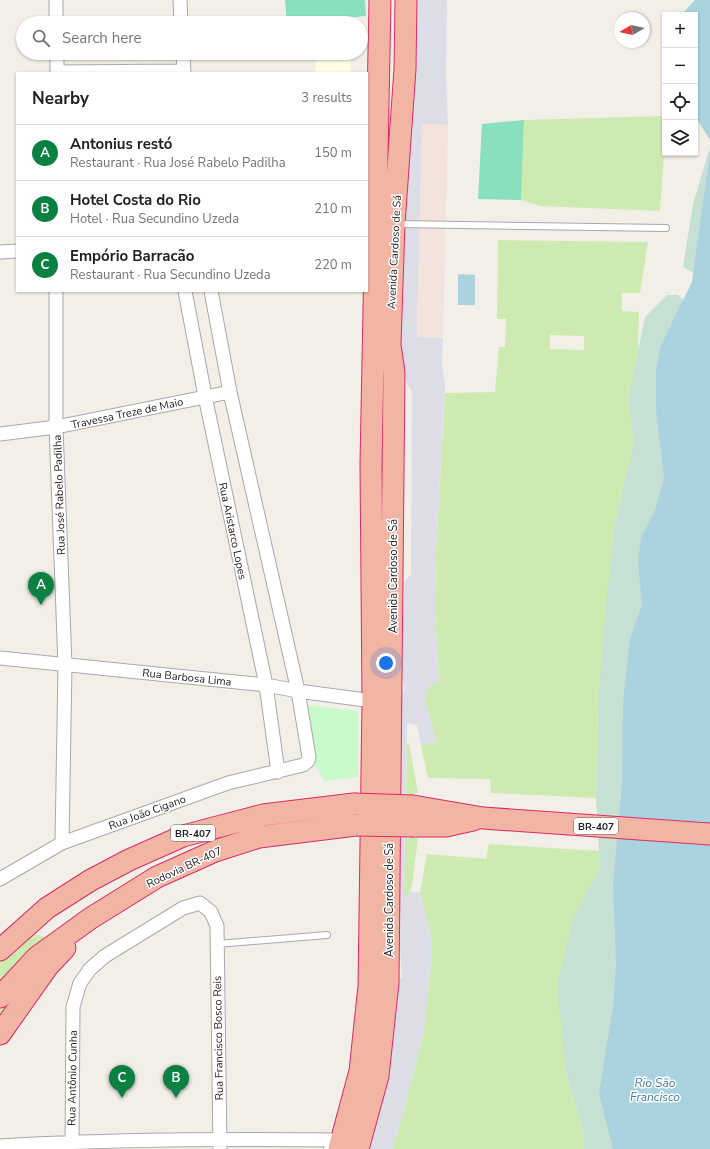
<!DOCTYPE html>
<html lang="en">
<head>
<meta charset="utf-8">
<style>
  body { margin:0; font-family:"Nunito Sans",sans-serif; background:#f6f6f6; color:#202124 }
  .controls { position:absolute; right:12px; top:12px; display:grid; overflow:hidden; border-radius:0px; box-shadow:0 1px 3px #0004 }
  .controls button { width:36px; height:36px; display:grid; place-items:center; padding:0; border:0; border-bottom:1px solid #e0e0e0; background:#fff; color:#202124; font:20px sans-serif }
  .compass { position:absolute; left:614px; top:12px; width:36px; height:36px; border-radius:50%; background:#fff; box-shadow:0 1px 3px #0004; rotate:261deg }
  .you { position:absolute; left:386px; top:663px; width:14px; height:14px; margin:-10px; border:3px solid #fff; border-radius:50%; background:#1a73e8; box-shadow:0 0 0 6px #1a73e833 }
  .badge { display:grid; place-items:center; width:26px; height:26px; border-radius:50%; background:#0b8043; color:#fff; font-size:13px; font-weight:700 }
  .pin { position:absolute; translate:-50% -33px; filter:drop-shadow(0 1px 2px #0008) }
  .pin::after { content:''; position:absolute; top:21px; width:14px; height:12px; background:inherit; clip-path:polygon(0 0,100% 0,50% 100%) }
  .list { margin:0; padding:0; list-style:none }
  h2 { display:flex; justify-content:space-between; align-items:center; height:52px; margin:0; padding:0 16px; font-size:17px }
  h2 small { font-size:13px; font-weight:400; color:#757577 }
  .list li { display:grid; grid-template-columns:26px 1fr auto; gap:12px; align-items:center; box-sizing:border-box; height:56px; padding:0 16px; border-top:1px solid #e0e0e0 }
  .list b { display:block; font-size:15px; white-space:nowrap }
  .list p { margin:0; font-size:13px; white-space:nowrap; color:#757577 }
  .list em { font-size:13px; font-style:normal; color:#757577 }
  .icon { flex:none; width:22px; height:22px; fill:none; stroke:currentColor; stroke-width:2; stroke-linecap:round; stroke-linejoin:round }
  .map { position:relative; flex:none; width:710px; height:1149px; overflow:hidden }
  .search { position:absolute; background:#fff; box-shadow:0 1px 3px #0004; left:16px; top:16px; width:352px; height:44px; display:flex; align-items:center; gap:10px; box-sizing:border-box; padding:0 14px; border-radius:22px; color:#757577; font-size:15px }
  .panel { position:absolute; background:#fff; box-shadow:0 1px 3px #0004; left:16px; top:72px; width:352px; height:220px; border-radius:0px }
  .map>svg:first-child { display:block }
  .education { fill:#ffffe5 }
  .military { fill:#f3e3dd }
  .grass { fill:#cdebb0; fill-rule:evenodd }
  .wetland { fill:#c6e0d4 }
  .park { fill:#c8facc }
  .pitch { fill:#88e0be }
  .plaza { fill:#dddde8 }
  .water { fill:#aad3df }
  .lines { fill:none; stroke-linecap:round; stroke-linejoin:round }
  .service-casing { stroke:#a9a9a9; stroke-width:8 }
  .minor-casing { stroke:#a9a9a9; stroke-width:15 }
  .trunk-casing { stroke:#dc2a67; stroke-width:23 }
  .service { stroke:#fff; stroke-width:6 }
  .minor { stroke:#fff; stroke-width:13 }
  .trunk { stroke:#f2b4a3; stroke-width:21 }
  .trunk-bridge-casing { stroke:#dc2a67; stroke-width:23; stroke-linecap:butt }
  .trunk-bridge { stroke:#f2b4a3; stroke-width:21 }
  .labels { text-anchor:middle; stroke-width:3; stroke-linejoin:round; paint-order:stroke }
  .shield { fill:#fff; stroke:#646464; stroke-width:1 }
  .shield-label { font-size:10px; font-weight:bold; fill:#222 }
  .street-label { font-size:11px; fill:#222; stroke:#fff }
  .water-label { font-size:12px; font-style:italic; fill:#4a7aab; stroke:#fff }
</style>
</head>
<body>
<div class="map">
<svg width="710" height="1149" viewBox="0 0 710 1149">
  <rect width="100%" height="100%" fill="#f2efe9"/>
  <path class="education" d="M316 53H351L350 73H315Z"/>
  <path class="military" d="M422 124 448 125 443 338 417 337Z"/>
  <path class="grass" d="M665 116V141L660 211 540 206 521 200 524 120Z
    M498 240 648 242 640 293H622V311L639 312 638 351 628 400 634 442 614 528 598 703 596 798 491 793 490 779 428 778 421 745 437 742 424 698 430 685 439 683 435 611 436 551 445 393 495 392 499 347H505L506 319H497ZM550 335 584 336V350L550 349Z
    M409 743 418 793 406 795 407 744Z
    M405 838H418L412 886 407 897 404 896Z
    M489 844 599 851 600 868 573 918 566 1071 584 1134V1149H392L399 1129 423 1035 431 964V936L420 893 427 854 486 859Z
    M15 929 64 942 0 1023V940Z"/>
  <path class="wetland" d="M710 147V279H705L683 267 693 204Z
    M667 295H678L690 306 710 459V728L687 1149H584V1134L566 1071 557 987 573 918 600 868 596 798 598 703 605 614 614 528 634 442 628 400 645 317Z"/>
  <path class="park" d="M305 705 358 711V777L325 781 312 762Z"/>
  <path class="pitch" d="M285 0H365L366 16 287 23Z
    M524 120 521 200 478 199 482 124Z"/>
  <path class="plaza" d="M416 0H447L446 75 448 125 422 124 417 337 443 338 442 365 445 385 436 551 435 611 439 683 430 685 424 698 437 742 421 745 417 725 407 723 404 896 407 897 410 891 420 893 431 936V964L423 1035 399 1129 392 1149H364L392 990 402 977 399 933 393 898 398 704 405 689 398 650 399 585 411 575 412 392 404 379 401 348 408 103 414 78Z"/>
  <path class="water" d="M695 0H710V140L695 116V15H681Z
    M710 152V1149H613L599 1093 613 1008 616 963 613 884 622 784 623 702 630 639 642 605 638 562 641 537 655 511 664 478 656 410V370L661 345 692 282Z
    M458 274 475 275V305H458Z"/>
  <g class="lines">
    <defs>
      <path id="service" d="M398 224 666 228
        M217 944 327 935
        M327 1149 333 1140"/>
      <path id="minor" d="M56 0V23
        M180 0 181 23
        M57 53V73
        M183 53 184 73
        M57 72 184 71
        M0 252 17 251
        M56 291V427L65 665 62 843
        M185 291 205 396 266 685 278 772
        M0 434 56 427 230 392
        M0 658 266 685 298 691 373 701
        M0 879 62 843 228 783 303 765 308 761 309 757 298 691 230 392 211 291
        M0 1146C114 1139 228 1139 342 1140
        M72 1149 73 1007 80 983 90 969 105 956 183 908 200 903 211 912 217 926 220 1149"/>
      <path id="trunk" d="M413 806 483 818 710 834
        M414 826H446L473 820
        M0 950 47 908 91 880 129 860 183 836 263 815 354 804
        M0 997 37 957 91 918 157 877 215 851 259 837 356 825
        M0 1034 48 966 65 948
        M339 1149 360 1071 369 986 373 701 371 464 380 0
        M358 1149 378 1076 388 983 394 372 390 345 394 224 405 69 406 0"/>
    </defs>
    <use href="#service" class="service-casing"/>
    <use href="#minor" class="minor-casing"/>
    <use href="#trunk" class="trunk-casing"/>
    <use href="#service" class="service"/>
    <use href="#minor" class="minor"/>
    <use href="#trunk" class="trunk"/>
    <defs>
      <path id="trunk-bridge" d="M354 804 413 806
        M356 825 414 826"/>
    </defs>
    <use href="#trunk-bridge" class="trunk-bridge-casing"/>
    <use href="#trunk-bridge" class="trunk-bridge"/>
  </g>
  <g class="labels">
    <g class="shield">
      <rect x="574" y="818" width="44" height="16" rx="3"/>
      <rect x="171" y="825" width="44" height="16" rx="3"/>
    </g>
    <g class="shield-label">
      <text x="596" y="830">BR-407</text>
      <text x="193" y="837">BR-407</text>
    </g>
    <g class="street-label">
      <text transform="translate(394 252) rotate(-87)" y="4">Avenida Cardoso de Sá</text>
      <text transform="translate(127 413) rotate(-12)" y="4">Travessa Treze de Maio</text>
      <text transform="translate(59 495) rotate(-92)" y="4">Rua José Rabelo Padilha</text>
      <text transform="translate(233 531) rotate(78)" y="4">Rua Aristarco Lopes</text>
      <text transform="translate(393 576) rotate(-90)" y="4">Avenida Cardoso de Sá</text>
      <text transform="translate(187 677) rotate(6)" y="4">Rua Barbosa Lima</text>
      <text transform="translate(147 812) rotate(-20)" y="4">Rua João Cigano</text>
      <text transform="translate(184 867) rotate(-25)" y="4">Rodovia BR-407</text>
      <text transform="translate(389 900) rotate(-90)" y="4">Avenida Cardoso de Sá</text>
      <text transform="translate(218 1038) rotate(-91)" y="4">Rua Francisco Bosco Reis</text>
      <text transform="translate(72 1078) rotate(-89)" y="4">Rua Antônio Cunha</text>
    </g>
    <g class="water-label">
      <text x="655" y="1087">Rio São<tspan x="655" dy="14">Francisco</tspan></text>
    </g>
  </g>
</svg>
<div class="controls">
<button>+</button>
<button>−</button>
<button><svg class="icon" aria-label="locate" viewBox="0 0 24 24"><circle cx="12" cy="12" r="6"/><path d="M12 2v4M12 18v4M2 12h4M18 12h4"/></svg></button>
<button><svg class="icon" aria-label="layers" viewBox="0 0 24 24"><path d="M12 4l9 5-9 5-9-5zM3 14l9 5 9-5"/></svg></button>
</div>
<svg class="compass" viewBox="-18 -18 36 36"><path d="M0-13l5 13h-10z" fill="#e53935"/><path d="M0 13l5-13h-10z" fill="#757577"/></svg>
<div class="you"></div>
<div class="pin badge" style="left:41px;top:605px">A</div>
<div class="pin badge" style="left:176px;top:1098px">B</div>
<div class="pin badge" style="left:122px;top:1098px">C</div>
<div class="search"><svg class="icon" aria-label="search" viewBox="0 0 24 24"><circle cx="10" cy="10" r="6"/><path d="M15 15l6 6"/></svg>Search here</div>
<section class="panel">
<h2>Nearby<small>3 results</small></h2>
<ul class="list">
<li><span class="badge">A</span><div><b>Antonius restó</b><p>Restaurant · Rua José Rabelo Padilha</p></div><em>150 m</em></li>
<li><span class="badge">B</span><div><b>Hotel Costa do Rio</b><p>Hotel · Rua Secundino Uzeda</p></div><em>210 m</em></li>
<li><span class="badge">C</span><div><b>Empório Barracão</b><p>Restaurant · Rua Secundino Uzeda</p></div><em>220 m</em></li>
</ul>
</section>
</div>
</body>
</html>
